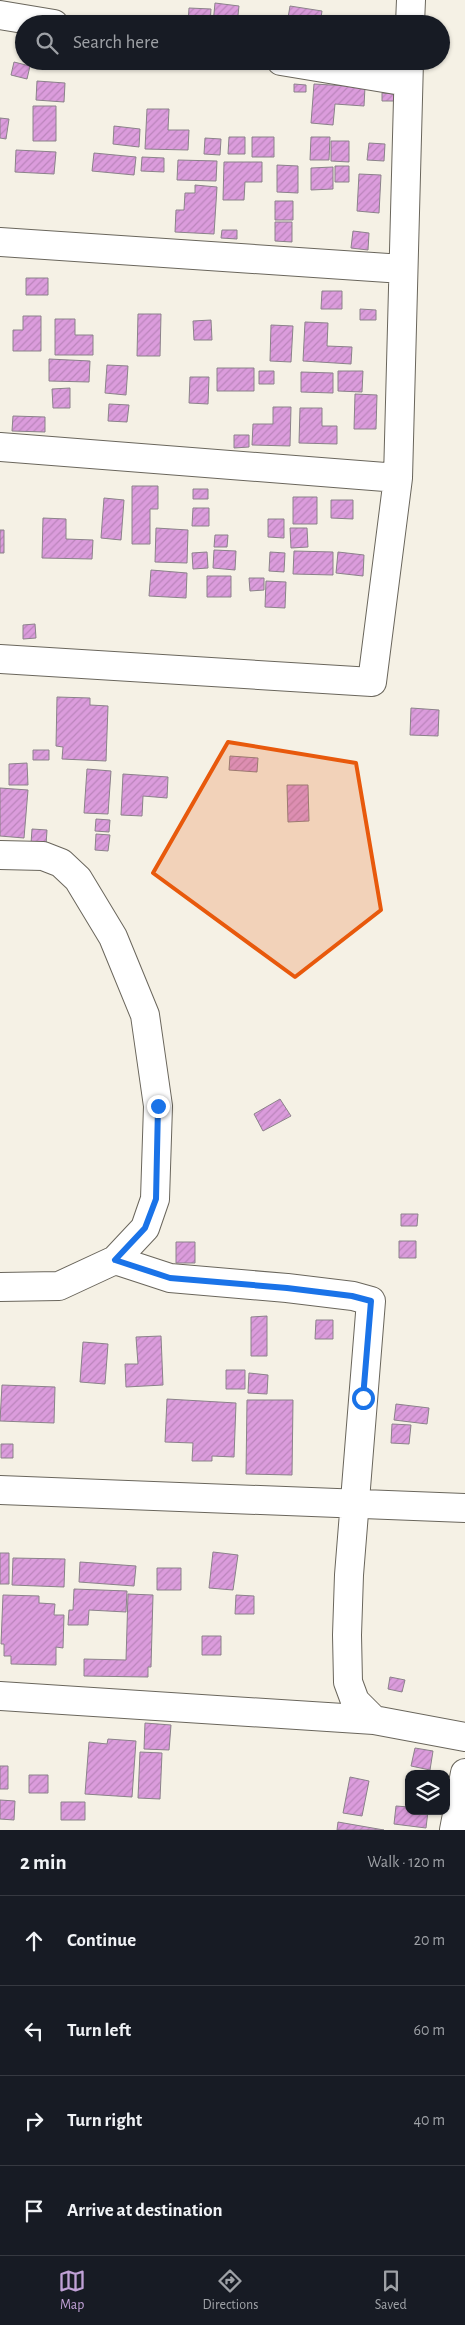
<!DOCTYPE html>
<html lang="en">
<head>
<meta charset="utf-8">
<style>
  body { margin:0; font-family:"Alegreya Sans",sans-serif; background:#20242c; color:#f1f3f6 }
  .controls { position:absolute; right:15px; bottom:15px; display:grid; overflow:hidden; border-radius:10px; box-shadow:0 1px 4px #0004 }
  .controls button { width:45px; height:45px; display:grid; place-items:center; padding:0; border:0; border-bottom:1px solid #363941; background:#171b24; color:#f1f3f6; font:25px sans-serif }
  .stop { position:absolute; width:15px; height:15px; margin:-11px; border:4px solid #1a73e8; border-radius:50%; background:#fff }
  .stop.end { background:#1a73e8; border-color:#fff; box-shadow:0 1px 5px #0008 }
  .list { margin:0; padding:0; list-style:none }
  h2 { display:flex; justify-content:space-between; align-items:center; height:65px; margin:0; padding:0 20px; font-size:21px }
  h2 small { font-size:16px; font-weight:400; color:#9ea1a6 }
  .list li { display:grid; grid-template-columns:32px 1fr auto; gap:15px; align-items:center; box-sizing:border-box; height:90px; padding:0 20px; border-top:1px solid #363941 }
  .list b { display:block; font-size:19px; white-space:nowrap }
  .list em { font-size:16px; font-style:normal; color:#9ea1a6 }
  .icon { flex:none; width:28px; height:28px; fill:none; stroke:currentColor; stroke-width:2; stroke-linecap:round; stroke-linejoin:round }
  .map { position:relative; flex:none; width:465px; height:1830px; overflow:hidden }
  .search { position:absolute; background:#171b24; box-shadow:0 1px 4px #0004; left:15px; right:15px; top:15px; height:55px; display:flex; align-items:center; gap:12px; box-sizing:border-box; padding:0 18px; border-radius:28px; color:#9ea1a6; font-size:19px }
  .sheet { height:425px; background:#171b24 }
  nav { display:flex; justify-content:space-around; align-items:center; box-sizing:border-box; height:70px; border-top:1px solid #363941; background:#171b24; font-size:14px; color:#9ea1a6 }
  nav a { display:grid; justify-items:center; gap:2px }
  nav .on { color:#c0a1d6 }
  .map>svg:first-child { display:block }
  .building { fill:url(#building-hatch); stroke:#8b828a }
  .lines { fill:none; stroke-linecap:round; stroke-linejoin:round }
  .minor-casing { stroke:#6a665c; stroke-width:30 }
  .minor { stroke:#fff; stroke-width:28 }
  .route { stroke:#1a73e8; stroke-width:6 }
  .marked { fill:#e8590c; fill-opacity:0.2; stroke:#e8590c; stroke-width:4; stroke-linejoin:round }
</style>
</head>
<body>
<div class="map">
<svg width="465" height="1830" viewBox="0 0 465 1830">
  <defs>
    <pattern id="building-hatch" width="6" height="6" patternUnits="userSpaceOnUse" patternTransform="scale(1.25)"><rect width="6" height="6" fill="#db9cdc"/><path d="M-1 1l2-2M0 6l6-6M5 7l2-2" fill="none" stroke="#bb85bc"/></pattern>
  </defs>
  <rect width="100%" height="100%" fill="#f5f1e5"/>
  <path class="building" d="M215 3 239 6 237 24H213Z
    M290 6 322 11 320 24H287Z
    M189 8 211 9 210 24H188Z
    M14 62 30 66 27 79 11 75Z
    M37 81 65 83 64 102 36 100Z
    M294 84 306 85V92H294Z
    M314 84 365 87 364 106 335 104 333 125 311 123Z
    M382 93 395 94 394 101H382Z
    M33 106H56V141H33Z
    M147 109H169L168 130H189L188 150 145 149Z
    M0 118 9 119 6 139 0 138Z
    M114 126 140 129 139 147 113 144Z
    M229 137H245V154H228Z
    M252 137H274V157H252Z
    M311 137H330L329 160H310Z
    M205 138 221 139 220 155 204 154Z
    M331 141H349V162L331 161Z
    M369 143 385 144 384 161 367 160Z
    M16 150 56 152 54 174 15 172Z
    M94 153 136 157 134 175 92 171Z
    M142 157 164 158V172L141 171Z
    M178 160 217 161 216 181 177 180Z
    M224 162H262V182H245L244 200H223Z
    M277 165 298 166V193L277 192Z
    M335 166H349V182H335Z
    M333 167V189L311 190V168Z
    M359 174 381 175 379 213 357 211Z
    M195 185 217 187 214 234 175 232 176 210H184L185 193H195Z
    M275 201H293V220H275Z
    M275 222H292V242L275 241Z
    M222 230H237V239L221 238Z
    M353 231 369 233 368 250 351 248Z
    M26 278H48V295H26Z
    M322 291H342V309H321Z
    M360 309 376 310V320H360Z
    M138 314H161L160 356H137Z
    M23 316H41V351H13V330H23Z
    M55 319H75V335H93V355H55Z
    M211 320 212 340H194L193 321Z
    M305 322 328 323 327 346 352 347 351 364 303 361Z
    M271 325 293 326 291 362 270 361Z
    M49 359 90 361 89 382 49 381Z
    M107 365 128 366 126 395 105 393Z
    M217 368H254V391H217Z
    M259 371H274V384H259Z
    M338 371H363L362 392 338 391Z
    M301 372 333 373V393L301 392Z
    M190 377H209L208 404 189 403Z
    M70 388V408H53L52 389Z
    M355 394 377 395 376 429H354Z
    M109 404 129 405 127 422 108 421Z
    M273 407H291L290 446 252 445 253 424H273Z
    M300 408H322V426H337V444L299 443Z
    M13 416 45 417V432L12 431Z
    M234 435H249V447L234 448Z
    M132 486H158V509H150V544H132Z
    M193 489H208V499H193Z
    M293 497H317V524H293Z
    M104 498 124 500 121 540 101 538Z
    M331 500H353V519L331 518Z
    M193 508H209V526H192Z
    M43 518 66 519V539L93 540 92 559 42 558Z
    M268 519H284V538L268 537Z
    M156 528 188 530 187 563 155 562Z
    M290 528H307L308 547 291 548Z
    M0 530H4V553H0Z
    M215 535H228L227 547H214Z
    M214 550 236 551 235 570 213 568Z
    M294 551 333 552V575L293 574Z
    M207 552 208 568 193 569 192 553Z
    M270 552 285 553 284 572 269 571Z
    M338 552 364 555 363 576 336 573Z
    M151 570 187 573 186 598 149 596Z
    M207 576H231V597H207Z
    M249 578H264V590L250 591Z
    M266 581 286 582 285 608 265 607Z
    M35 624 36 638 23 639V625Z
    M57 697 90 698V705L108 706 106 761 62 759 63 747 56 746Z
    M411 708 439 710 438 736 410 735Z
    M33 750H49V760H33Z
    M230 756 258 758 257 772 229 770Z
    M27 763 28 785H9V764Z
    M87 769 111 771 108 814 84 813Z
    M123 774 168 777 167 798 143 796 142 816 121 815Z
    M287 785H308L309 821 288 822Z
    M0 788 28 790 24 838 0 836Z
    M96 819 110 820 109 832 95 831Z
    M32 829 47 830 46 845 31 844Z
    M96 834 110 835 108 851 95 850Z
    M280 1099 291 1116 263 1131 254 1114Z
    M401 1214H418L417 1226H401Z
    M399 1241H416V1258H399Z
    M176 1242H195V1263H176Z
    M267 1316V1356H251V1317Z
    M316 1320H333V1339H315Z
    M161 1336 163 1385 126 1387 125 1364H138L136 1337Z
    M83 1342 108 1344 105 1384 80 1382Z
    M226 1370H245V1389H226Z
    M249 1373 268 1375 267 1394 248 1393Z
    M2 1385 55 1387 54 1423 0 1421Z
    M167 1399 236 1403 234 1457 212 1456V1461H192L193 1443 165 1442Z
    M247 1400H293L292 1475 246 1474Z
    M396 1404 429 1408 427 1424 394 1420Z
    M392 1424 411 1425 409 1444 391 1443Z
    M1 1444H13V1458H1Z
    M213 1552 238 1555 233 1590 209 1588Z
    M0 1553H9V1584H0Z
    M13 1558 65 1559 64 1587 12 1585Z
    M80 1562 136 1566 134 1586 79 1582Z
    M157 1568H181V1590H157Z
    M74 1589 127 1591 126 1612 89 1610 88 1625H68L69 1610H73Z
    M128 1594 153 1595 151 1667H148V1677L84 1676V1659L126 1660Z
    M3 1595 39 1596V1603L55 1604 54 1615H64L63 1648 56 1647V1665L11 1664V1656H4V1644H1Z
    M236 1595 254 1596V1614H235Z
    M202 1636H221V1655H202Z
    M390 1677 405 1680 402 1692 388 1689Z
    M145 1723 171 1725 169 1750 144 1749Z
    M108 1739 136 1741 132 1797 85 1794 89 1742 107 1744Z
    M415 1748 433 1751 430 1770 411 1766Z
    M140 1752 162 1753 160 1799 138 1798Z
    M0 1766H8V1789H0Z
    M29 1775H48V1793H29Z
    M350 1777 369 1781 362 1816 343 1813Z
    M0 1800 15 1801 14 1820 0 1819Z
    M61 1802H85V1820H61Z
    M396 1806 409 1807V1811H428L426 1828 394 1824Z
    M338 1822 384 1830H337Z"/>
  <g class="lines">
    <defs>
      <path id="minor" d="M0 15 54 24
        M410 24 411 0
        M281 61 408 82
        M0 242 403 269
        M0 447 398 478
        M0 659 372 682 398 478 409 61
        M0 855 43 856 61 863 78 879 113 937 145 1015 158 1106 155 1199 145 1228 115 1260 59 1286 0 1287
        M115 1260 170 1278 287 1288 353 1296 371 1301 349 1575 347 1635 348 1682 355 1701 374 1720
        M0 1490 465 1508
        M0 1696 374 1720 465 1737
        M454 1830 465 1773"/>
    </defs>
    <use href="#minor" class="minor-casing"/>
    <use href="#minor" class="minor"/>
  </g>
  <g class="lines">
    <path class="route" d="M158 1106 156 1199 145 1228 115 1260 170 1278 287 1288 352 1296 371 1301 363 1398"/>
  </g>
  <path class="marked" d="M228 742 356 763 381 910 295 977 153 873Z"/>
</svg>
<div class="controls">
<button><svg class="icon" aria-label="layers" viewBox="0 0 24 24"><path d="M12 4l9 5-9 5-9-5zM3 14l9 5 9-5"/></svg></button>
</div>
<div class="stop" style="left:363px;top:1398px"></div>
<div class="stop end" style="left:158px;top:1106px"></div>
<div class="search"><svg class="icon" aria-label="search" viewBox="0 0 24 24"><circle cx="10" cy="10" r="6"/><path d="M15 15l6 6"/></svg>Search here</div>
</div>
<section class="sheet">
<h2>2 min<small>Walk · 120 m</small></h2>
<ul class="list">
<li><svg class="icon" aria-label="ahead" viewBox="0 0 24 24"><path d="M12 20V5M6 11l6-6 6 6"/></svg><div><b>Continue</b></div><em>20 m</em></li>
<li><svg class="icon" aria-label="left" viewBox="0 0 24 24"><path d="M17 20v-9H6M10 6l-5 5 5 5"/></svg><div><b>Turn left</b></div><em>60 m</em></li>
<li><svg class="icon" aria-label="right" viewBox="0 0 24 24"><path d="M7 20v-9h11M14 6l5 5-5 5"/></svg><div><b>Turn right</b></div><em>40 m</em></li>
<li><svg class="icon" aria-label="arrive" viewBox="0 0 24 24"><path d="M6 21V4h12l-3 4 3 4H6"/></svg><div><b>Arrive at destination</b></div></li>
</ul>
</section>
<nav>
<a class="on"><svg class="icon" aria-label="map" viewBox="0 0 24 24"><path d="M3 6l6-2 6 2 6-2v14l-6 2-6-2-6 2zM9 4v14M15 6v14"/></svg>Map</a>
<a><svg class="icon" aria-label="directions" viewBox="0 0 24 24"><path d="M12 3l9 9-9 9-9-9zM9 14v-3h6M13 9l2 2-2 2"/></svg>Directions</a>
<a><svg class="icon" aria-label="saved" viewBox="0 0 24 24"><path d="M7 4h10v16l-5-4-5 4z"/></svg>Saved</a>
</nav>
</body>
</html>
